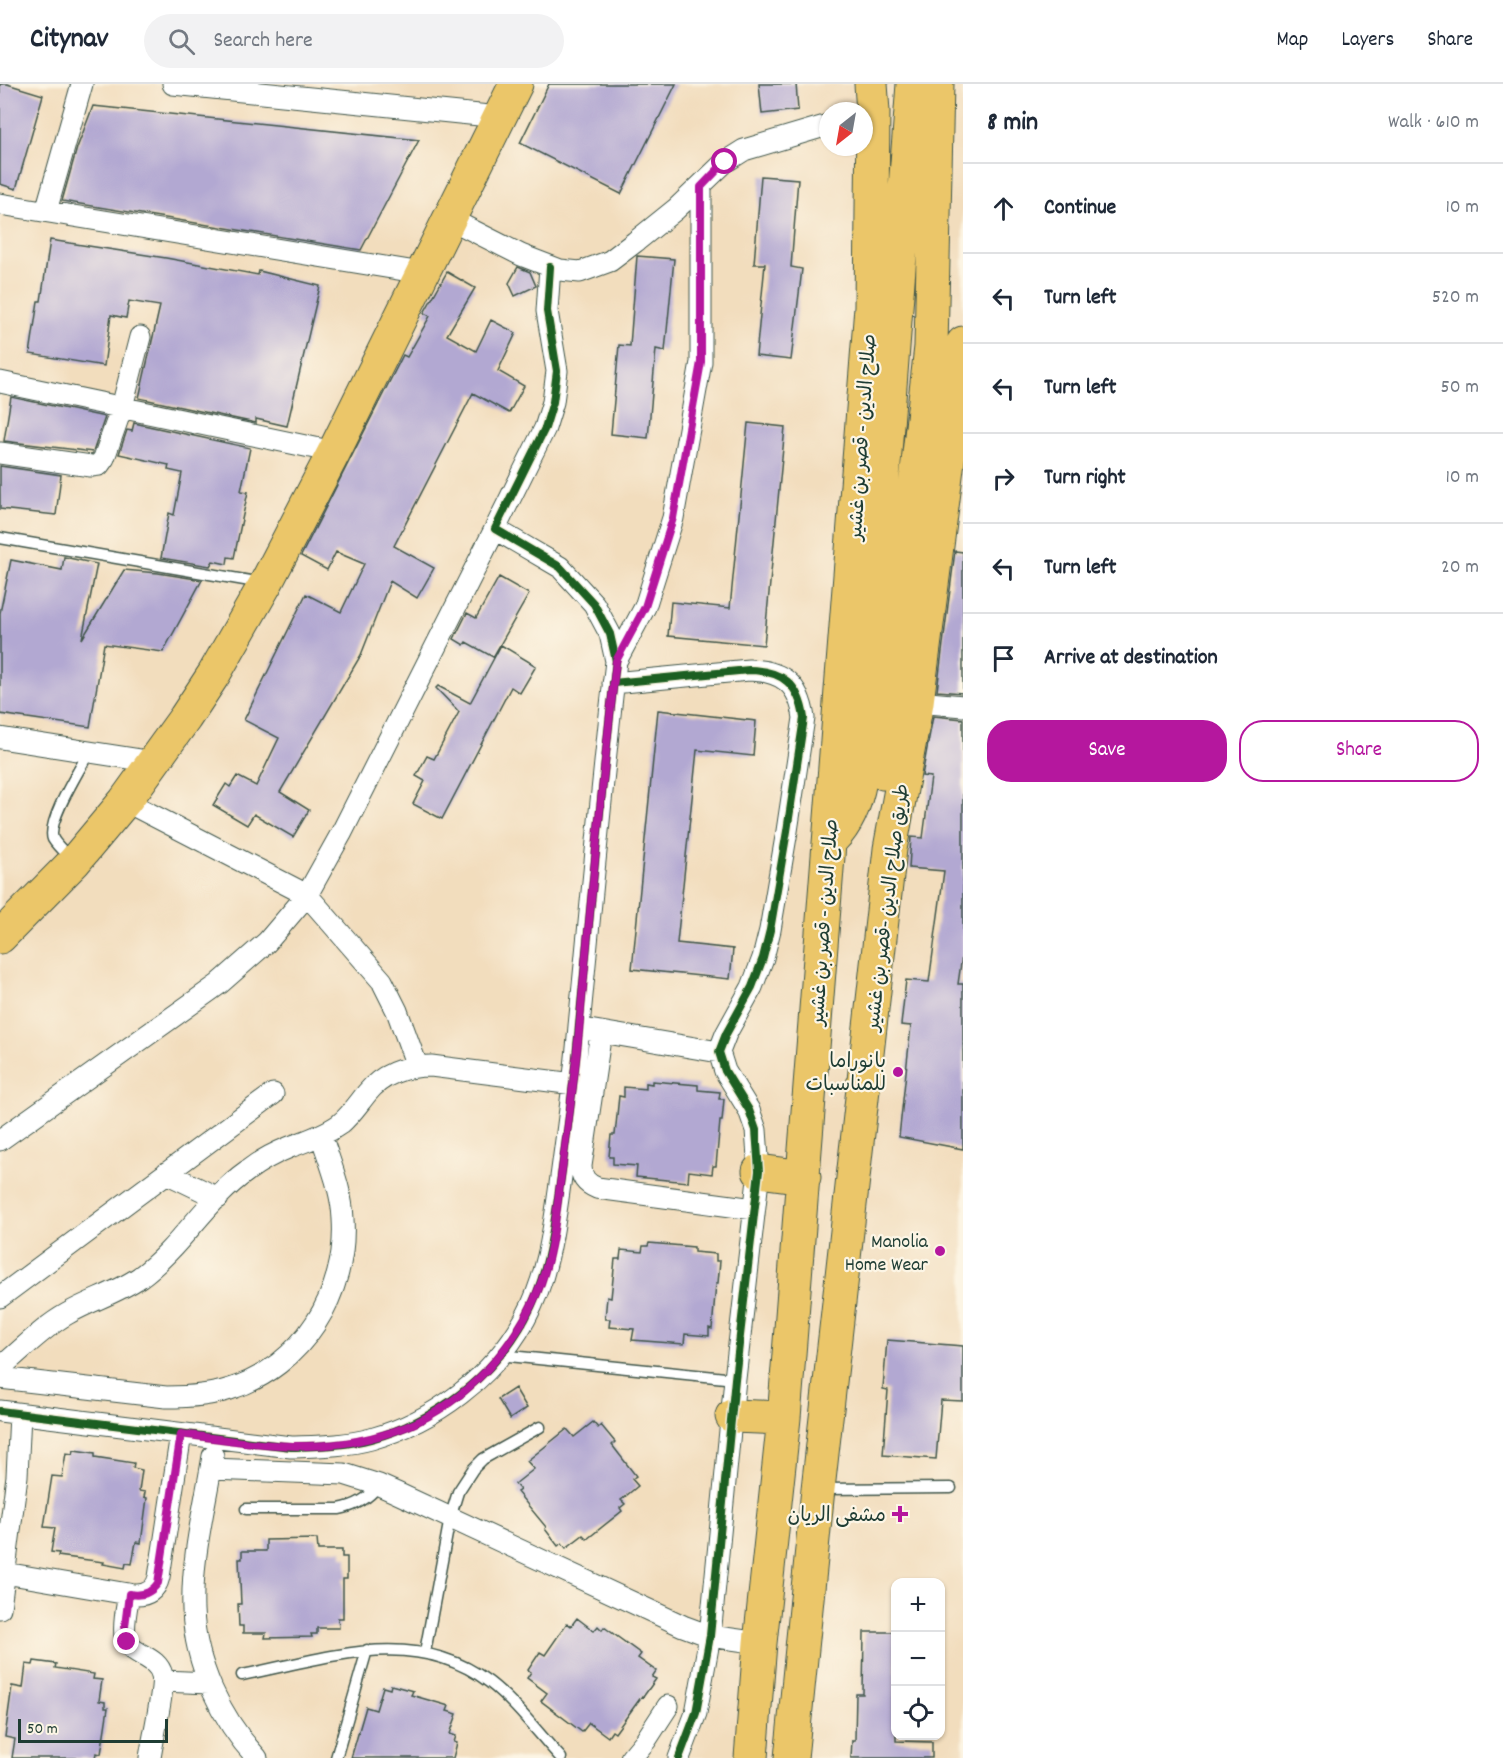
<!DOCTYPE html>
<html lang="en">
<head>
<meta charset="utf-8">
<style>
  body { margin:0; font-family:Dekko,"Playpen Sans Arabic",sans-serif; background:#f2f2f3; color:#1f2937 }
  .controls { position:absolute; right:18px; bottom:18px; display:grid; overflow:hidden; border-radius:12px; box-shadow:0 2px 4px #0004 }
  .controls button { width:54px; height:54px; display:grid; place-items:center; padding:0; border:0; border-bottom:2px solid #e0e1e3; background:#fff; color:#1f2937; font:30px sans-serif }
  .compass { position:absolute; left:819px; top:18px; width:54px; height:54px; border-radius:50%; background:#fff; box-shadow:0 2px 4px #0004; rotate:211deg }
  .scale { position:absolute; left:18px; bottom:15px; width:150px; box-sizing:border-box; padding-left:6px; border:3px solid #1f3d34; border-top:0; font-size:16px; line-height:21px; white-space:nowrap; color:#1f3d34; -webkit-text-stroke:4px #fcf5e5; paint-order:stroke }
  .stop { position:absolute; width:18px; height:18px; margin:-14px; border:4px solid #b5179e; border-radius:50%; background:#fff }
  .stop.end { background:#b5179e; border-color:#fff; box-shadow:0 2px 6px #0008 }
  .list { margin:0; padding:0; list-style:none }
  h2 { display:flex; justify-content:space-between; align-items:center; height:78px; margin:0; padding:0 24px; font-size:26px }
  h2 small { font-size:20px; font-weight:400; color:#747a83 }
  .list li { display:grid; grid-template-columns:39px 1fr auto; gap:18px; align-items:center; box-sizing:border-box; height:90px; padding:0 24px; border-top:2px solid #e0e1e3 }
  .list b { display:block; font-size:22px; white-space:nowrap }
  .list em { font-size:20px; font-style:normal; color:#747a83 }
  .actions { display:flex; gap:12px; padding:18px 24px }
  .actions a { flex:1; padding:14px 0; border:2px solid #b5179e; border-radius:24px; text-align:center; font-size:21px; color:#b5179e }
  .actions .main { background:#b5179e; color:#fff }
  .icon { flex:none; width:33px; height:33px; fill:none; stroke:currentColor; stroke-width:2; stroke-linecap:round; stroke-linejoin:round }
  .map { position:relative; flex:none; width:963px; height:1674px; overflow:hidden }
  header { display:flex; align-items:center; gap:36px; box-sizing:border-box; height:84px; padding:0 30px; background:#fff; border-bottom:2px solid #e0e1e3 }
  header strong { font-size:28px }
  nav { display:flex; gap:33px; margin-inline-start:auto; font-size:21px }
  .search { width:420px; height:54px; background:#f2f2f3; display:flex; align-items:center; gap:15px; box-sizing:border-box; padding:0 21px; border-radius:33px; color:#747a83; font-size:22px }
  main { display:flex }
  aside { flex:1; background:#fff }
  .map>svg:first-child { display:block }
  .building { fill:#b2a8d2 }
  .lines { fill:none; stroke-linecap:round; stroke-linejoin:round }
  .service-casing { stroke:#3f5549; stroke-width:13 }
  .minor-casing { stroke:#3f5549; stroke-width:23 }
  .primary-casing { stroke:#3f5549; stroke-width:35 }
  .trunk-casing { stroke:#3f5549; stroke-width:35 }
  .service { stroke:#fff; stroke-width:10 }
  .minor { stroke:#fff; stroke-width:21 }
  .primary { stroke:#ebc669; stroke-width:33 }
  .trunk { stroke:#ebc669; stroke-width:33 }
  .cycleway-casing { stroke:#fcf5e5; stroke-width:11 }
  .cycleway { stroke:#1b5e20; stroke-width:8 }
  .route { stroke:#b5179e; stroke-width:8 }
  .poi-dot { fill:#b5179e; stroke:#fcf5e5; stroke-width:2 }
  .labels { text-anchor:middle; stroke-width:4.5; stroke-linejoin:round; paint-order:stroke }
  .street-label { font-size:20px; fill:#1f3d34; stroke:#fcf5e5 }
  .poi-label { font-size:20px; fill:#1f3d34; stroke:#fcf5e5; text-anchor:end }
</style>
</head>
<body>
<header>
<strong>Citynav</strong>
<div class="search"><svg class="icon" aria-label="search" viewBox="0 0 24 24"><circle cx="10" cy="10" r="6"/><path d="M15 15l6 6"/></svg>Search here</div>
<nav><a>Map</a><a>Layers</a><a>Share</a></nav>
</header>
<main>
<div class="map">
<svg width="963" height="1674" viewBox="0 0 963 1674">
  <rect width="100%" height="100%" fill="#fcf5e5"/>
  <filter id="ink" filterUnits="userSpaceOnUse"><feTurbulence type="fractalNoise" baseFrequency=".0167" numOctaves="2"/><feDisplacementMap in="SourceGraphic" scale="12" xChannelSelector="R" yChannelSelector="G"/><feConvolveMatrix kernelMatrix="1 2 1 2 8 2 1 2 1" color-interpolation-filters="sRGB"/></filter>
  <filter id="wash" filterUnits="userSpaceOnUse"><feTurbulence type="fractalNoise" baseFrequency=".008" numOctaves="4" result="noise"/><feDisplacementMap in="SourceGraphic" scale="24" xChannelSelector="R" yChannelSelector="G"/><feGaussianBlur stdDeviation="1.35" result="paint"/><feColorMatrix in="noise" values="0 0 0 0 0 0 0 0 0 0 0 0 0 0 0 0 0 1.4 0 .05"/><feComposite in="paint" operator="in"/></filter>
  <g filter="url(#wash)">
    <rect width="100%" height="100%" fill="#f2ddbd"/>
    <g id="blocks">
      <path class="building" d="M0 0H7L43 11 16 105 0 100Z
        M549 0H676L621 110 520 59Z
        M759 0H796L798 26 762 30Z
        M93 22 419 56 361 166 62 117 77 64Z
        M761 92 798 95 791 183 802 185 791 276 756 272 765 180H754Z
        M50 156 166 174 258 191 259 187 320 202 287 342 256 335V339L139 314 160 222 129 217 126 234 111 231 104 282 30 270 38 217H41Z
        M637 172 674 175 665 267 656 265 648 354 611 350 619 261 630 262Z
        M518 183 530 188 536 202 515 212 509 199Z
        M447 188 475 204 447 251 476 267 491 236 516 249 498 287 524 302 509 329 473 309 394 462 434 484 417 514 390 497 361 571 280 708 309 726 293 753 254 730 247 741 213 721 226 700 230 703 237 692 256 702 279 654 244 636 306 510 341 528 364 480 336 468 327 486 301 472 403 271 407 273 430 232 424 229Z
        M11 313 105 333 93 368 4 357Z
        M134 339 250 364 241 407 248 408 241 440 234 474 228 473 227 480 213 477 210 482 161 474 169 429 174 431 182 389 168 386 169 381 119 370 127 346 132 347Z
        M748 339 785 343 764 561 668 552 671 518 730 524Z
        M0 382 61 391 56 431 0 425Z
        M955 467 963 468V609L937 607Z
        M64 473 97 480 82 555 124 486 158 489 202 496 163 568 104 560 90 643 0 630V529L11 476 62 486Z
        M499 493 529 510 493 573 466 558 464 561 454 555 467 529 476 534Z
        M501 561 536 582 520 609 511 603 442 735 413 720 425 697 416 692 427 672 434 675 459 628 436 604 438 602 470 619Z
        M658 626 756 637 753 672 697 666 677 859 733 865 730 895 632 885Z
        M933 632 963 635V865L958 900H963V1065L899 1053 911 942 901 941 906 896 929 898 944 787 909 784 911 753 923 754 931 693 922 692Z
        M652 997 698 1001V1006L720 1008 719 1015H724L722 1037H720L716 1082H713L712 1090 689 1087 688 1098 636 1093 637 1082 613 1080V1073H609L611 1051H615L619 1012 624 1013V1003L646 1005V999L652 1000Z
        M649 1159 694 1163V1168L716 1170V1177H720L718 1199H716L712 1245 709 1244V1252L685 1250 684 1260 632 1256 634 1245 609 1243 610 1235H605L607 1213 611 1214 615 1175H620L621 1166 642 1168 643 1162H648Z
        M887 1256 963 1262V1317L941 1316 936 1375 883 1371 888 1306 883 1305Z
        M515 1304 527 1324 510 1335 498 1315Z
        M593 1338 598 1344 601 1341 615 1358 612 1361 636 1392 632 1395 638 1402 621 1416 625 1420 620 1424 622 1427 587 1455 583 1451 566 1464 562 1459 558 1462 545 1445 546 1443 517 1408 520 1406 515 1400 534 1385 527 1377 567 1345 574 1353Z
        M74 1366 95 1369V1373L134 1379 133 1384 142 1386 139 1407 145 1408 144 1413 147 1414 141 1459 136 1458 132 1480 126 1479 125 1484 103 1480 104 1478 58 1472 59 1469 51 1468 55 1444 44 1443 52 1392 62 1393 66 1369 73 1370Z
        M317 1455 318 1466H342V1473H347V1495H343V1534H338L339 1544H317V1550H311L312 1553 265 1554 266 1549H243V1542H239L238 1520H241L239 1475H242V1467H266V1456Z
        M577 1534 594 1547 598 1542 602 1546 604 1543 641 1570 638 1574 656 1587 652 1593 656 1595 643 1613 642 1612 615 1649 612 1647 608 1653 589 1639 582 1648 541 1617 547 1609 527 1594 531 1588 528 1586 540 1568 545 1571 567 1539 571 1542Z
        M864 1548H896V1657L932 1658V1674H851L852 1656H855L856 1610H863Z
        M34 1577 56 1580 55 1584 94 1590 93 1595 102 1596 99 1617 105 1618V1624H108L101 1670 96 1669 95 1674H12L15 1655 5 1653 12 1602 23 1604 26 1580 33 1581Z
        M391 1601 413 1607 411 1611 449 1622 447 1627 457 1630 450 1650 456 1652 454 1658 457 1659 453 1674H351L366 1623 376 1626 383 1603 390 1605Z"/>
    </g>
  </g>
  <g filter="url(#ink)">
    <use href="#blocks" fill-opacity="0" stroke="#3f5549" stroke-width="1.5"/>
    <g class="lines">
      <defs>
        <path id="service" d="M0 454 262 499
          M72 776C66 770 57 762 53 755 46 738 80 685 89 668
          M500 1271 735 1295
          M821 1405 951 1404
          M246 1425H339C356 1422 368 1415 379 1401
          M425 1568 450 1434 458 1408 473 1385 483 1375 540 1343
          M242 1591C325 1575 414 1541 489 1598 516 1619 538 1649 561 1674
          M336 1674 367 1566"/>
        <path id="minor" d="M173 0 499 33
          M0 120 422 189
          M46 127 82 0
          M450 135 521 171 560 186 580 188 610 177 635 158 676 125 725 78 744 66 828 41
          M0 298 334 368
          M0 369 91 382 99 381 104 374 122 323 140 253
          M616 577 645 523 673 434 701 278V103
          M613 599 749 586C783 587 799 600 804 634L787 747 770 846 763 874 752 903 726 950 719 968 725 987 749 1026 756 1046 759 1087 735 1295 710 1552 696 1629 679 1674
          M917 618 963 622
          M0 654 154 678
          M125 717 307 811 382 897 397 927 417 982
          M589 946 719 968
          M601 948 581 1082C581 1094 587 1100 597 1104L754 1125
          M0 1056 219 900 267 858 307 811 341 750 495 445
          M166 1089 218 1114
          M0 1213 273 1010
          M0 1284C22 1266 42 1244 67 1230 91 1216 117 1209 140 1193 181 1163 206 1116 247 1087 260 1077 275 1069 290 1063 308 1056 325 1051 340 1040 351 1031 358 1020 367 1009 383 989 406 982 431 982L574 1000
          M0 1294 166 1313C188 1313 209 1312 230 1305 302 1283 348 1209 343 1135 342 1107 330 1079 321 1051
          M0 1327 291 1363C318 1362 345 1362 371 1355 435 1337 493 1293 525 1235 549 1191 554 1142 561 1093 568 1042 575 992 579 942 591 820 602 698 616 577L610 550 594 520 560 483 495 445 545 344 553 318 557 287 547 227 550 183
          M213 1372C205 1422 191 1474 193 1526 195 1580 221 1635 257 1674
          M211 1385 344 1390 379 1401 397 1409 683 1542 710 1552 760 1559
          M5 1489 134 1511C147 1512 156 1506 159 1493L181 1350
          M129 1510C127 1522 123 1539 125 1552 129 1573 157 1570 162 1591 165 1603 152 1658 150 1674
          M0 1524 17 1392 20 1330
          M163 1597 209 1599
          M631 1674 646 1656 668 1622"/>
        <path id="primary" d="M0 853 74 778 125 717 185 634 214 590 266 499 334 368 516 0"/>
        <path id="trunk" d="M883 689 931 263 937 0
          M833 754C849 738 856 718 860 696L913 0
          M759 1087 804 1093
          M732 1332 784 1334
          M751 1674 760 1559 784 1334 871 223 873 28 871 0
          M791 1674 818 1405 890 765 917 618 963 259"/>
      </defs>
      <use href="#service" class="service-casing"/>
      <use href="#minor" class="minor-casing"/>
      <use href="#primary" class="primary-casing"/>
      <use href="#trunk" class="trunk-casing"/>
      <use href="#service" class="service"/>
      <use href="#minor" class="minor"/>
      <use href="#primary" class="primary"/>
      <use href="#trunk" class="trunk"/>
      <defs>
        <path id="cycleway" d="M613 599 749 586C783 587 799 600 804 634L787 747 770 846 763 874 752 903 726 950 719 968 725 987 749 1026 756 1046 759 1087 735 1295 710 1552 696 1629 679 1674
          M0 1327 291 1363C318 1362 345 1362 371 1355 435 1337 493 1293 525 1235 549 1191 554 1142 561 1093 568 1042 575 992 579 942 591 820 602 698 616 577L610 550 594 520 560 483 495 445 545 344 553 318 557 287 547 227 550 183"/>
      </defs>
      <use href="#cycleway" class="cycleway-casing"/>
      <use href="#cycleway" class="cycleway"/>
    </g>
  </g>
  <g class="lines" filter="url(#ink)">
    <path class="route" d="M127 1558 124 1550 129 1510C142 1512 150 1510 158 1499L181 1350C262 1360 326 1374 406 1343 467 1318 518 1261 541 1199 552 1168 556 1134 560 1100 567 1049 574 999 579 947 590 824 602 700 616 577L645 523 673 434 701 278V103L725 78"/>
  </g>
  <g class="poi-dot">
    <circle cx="898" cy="988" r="6"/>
    <circle cx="940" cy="1167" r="6"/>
    <path d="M897 1421h6v6h6v6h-6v6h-6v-6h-6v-6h6z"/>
  </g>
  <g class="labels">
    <g class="street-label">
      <text transform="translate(861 353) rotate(-86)" y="7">صلاح الدين - قصر بن غشير</text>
      <text transform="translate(886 823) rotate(-83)" y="7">طريق صلاح الدين -قصر بن غشير</text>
      <text transform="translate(823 838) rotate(-86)" y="7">صلاح الدين - قصر بن غشير</text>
    </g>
    <g class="poi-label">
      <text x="886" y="983">بانوراما<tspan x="886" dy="23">للمناسبات</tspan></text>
      <text x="928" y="1163">Manolia<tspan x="928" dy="23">Home Wear</tspan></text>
      <text x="886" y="1437">مشفى الريان</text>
    </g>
  </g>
</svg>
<div class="controls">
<button>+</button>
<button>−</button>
<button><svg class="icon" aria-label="locate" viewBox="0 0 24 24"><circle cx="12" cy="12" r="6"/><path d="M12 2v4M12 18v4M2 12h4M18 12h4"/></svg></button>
</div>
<svg class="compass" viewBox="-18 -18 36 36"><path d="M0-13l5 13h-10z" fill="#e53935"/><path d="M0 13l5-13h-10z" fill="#747a83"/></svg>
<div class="scale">50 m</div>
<div class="stop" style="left:725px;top:78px"></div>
<div class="stop end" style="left:127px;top:1558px"></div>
</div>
<aside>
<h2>8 min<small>Walk · 610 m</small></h2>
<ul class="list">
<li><svg class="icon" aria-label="ahead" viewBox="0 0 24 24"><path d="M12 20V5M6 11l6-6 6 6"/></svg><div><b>Continue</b></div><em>10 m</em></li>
<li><svg class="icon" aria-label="left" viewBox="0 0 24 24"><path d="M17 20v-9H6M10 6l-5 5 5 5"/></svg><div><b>Turn left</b></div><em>520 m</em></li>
<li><svg class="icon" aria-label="left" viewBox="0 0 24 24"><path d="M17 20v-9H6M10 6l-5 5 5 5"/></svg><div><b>Turn left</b></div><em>50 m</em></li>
<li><svg class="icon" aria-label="right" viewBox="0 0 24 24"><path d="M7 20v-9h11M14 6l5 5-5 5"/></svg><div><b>Turn right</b></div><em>10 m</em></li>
<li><svg class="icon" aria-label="left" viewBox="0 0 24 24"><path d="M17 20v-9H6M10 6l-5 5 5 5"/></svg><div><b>Turn left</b></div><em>20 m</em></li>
<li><svg class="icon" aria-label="arrive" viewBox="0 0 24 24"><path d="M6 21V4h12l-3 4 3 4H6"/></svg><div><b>Arrive at destination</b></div></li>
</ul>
<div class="actions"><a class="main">Save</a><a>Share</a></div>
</aside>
</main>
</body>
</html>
